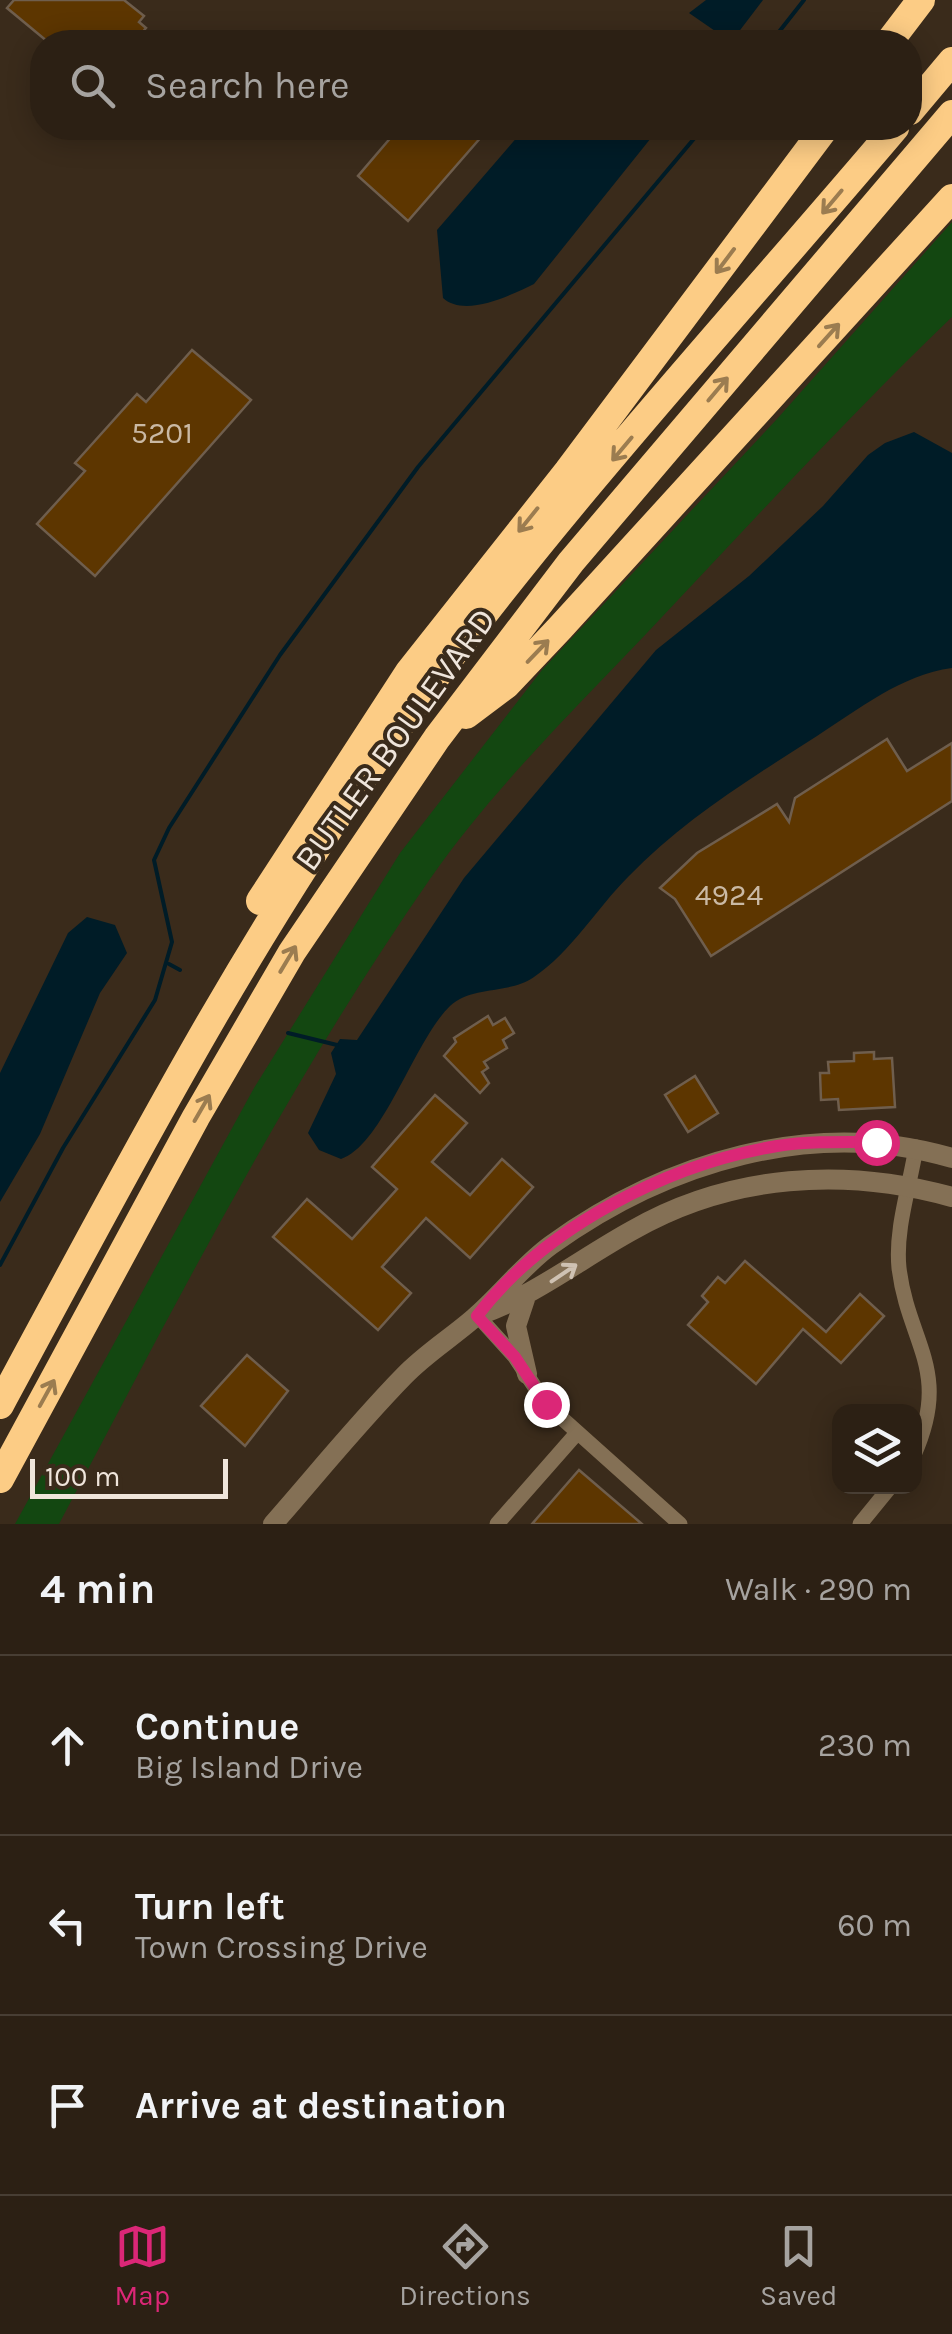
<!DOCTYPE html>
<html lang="en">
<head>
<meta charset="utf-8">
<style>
  body { margin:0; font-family:Karla,sans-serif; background:#34281d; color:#f1f3f6 }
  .controls { position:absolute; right:30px; bottom:30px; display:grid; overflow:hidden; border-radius:20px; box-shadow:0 5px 25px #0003 }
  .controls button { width:90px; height:90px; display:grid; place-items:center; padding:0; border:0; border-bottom:2px solid #483e34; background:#2c2014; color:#f1f3f6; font:50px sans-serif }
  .scale { position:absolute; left:30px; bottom:25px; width:198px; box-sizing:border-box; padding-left:10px; border:5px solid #efe5db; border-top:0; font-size:28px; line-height:35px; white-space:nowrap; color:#efe5db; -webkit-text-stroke:8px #3a2b1b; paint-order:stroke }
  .stop { position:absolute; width:30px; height:30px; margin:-22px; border:8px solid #db2777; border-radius:50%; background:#fff }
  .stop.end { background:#db2777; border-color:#fff; box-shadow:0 2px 10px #0008 }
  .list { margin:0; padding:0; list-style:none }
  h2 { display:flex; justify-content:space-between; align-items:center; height:130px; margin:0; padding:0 40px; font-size:42px }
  h2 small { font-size:32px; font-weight:400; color:#a6a3a0 }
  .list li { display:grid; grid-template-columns:65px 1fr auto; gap:30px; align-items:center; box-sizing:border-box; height:180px; padding:0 40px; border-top:2px solid #483e34 }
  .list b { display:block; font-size:38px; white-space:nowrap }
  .list p { margin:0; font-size:32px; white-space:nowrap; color:#a6a3a0 }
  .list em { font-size:32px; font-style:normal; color:#a6a3a0 }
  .icon { flex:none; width:55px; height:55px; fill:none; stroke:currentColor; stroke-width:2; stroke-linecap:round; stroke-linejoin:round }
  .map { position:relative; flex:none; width:952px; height:1524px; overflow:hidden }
  .search { position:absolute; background:#2c2014; box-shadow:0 5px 25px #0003; left:30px; right:30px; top:30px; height:110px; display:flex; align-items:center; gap:25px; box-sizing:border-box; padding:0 35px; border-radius:40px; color:#a6a3a0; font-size:38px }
  .sheet { height:670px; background:#2c2014 }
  nav { display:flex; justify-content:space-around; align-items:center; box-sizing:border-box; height:140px; border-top:2px solid #483e34; background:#2c2014; font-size:28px; color:#a6a3a0 }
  nav a { display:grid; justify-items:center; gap:5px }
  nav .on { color:#db2777 }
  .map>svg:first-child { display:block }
  .green { fill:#134711 }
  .water { fill:#001c27 }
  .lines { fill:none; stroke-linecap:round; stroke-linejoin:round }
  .stream { stroke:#001c27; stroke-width:4 }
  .building { fill:#5d3600; stroke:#6f5e4d; stroke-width:2.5 }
  .minor { stroke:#847055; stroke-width:15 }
  .tertiary { stroke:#847055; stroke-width:20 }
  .motorway { stroke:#fccc85; stroke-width:28 }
  .oneway { stroke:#9b7c50 }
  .oneway2 { stroke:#cfc2b3 }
  .route { stroke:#db2777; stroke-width:12 }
  .labels { text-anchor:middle; stroke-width:8; stroke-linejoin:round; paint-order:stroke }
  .number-label { font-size:30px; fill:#cab9a4 }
  .street-label { font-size:35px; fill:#efe5db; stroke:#3a2b1b }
</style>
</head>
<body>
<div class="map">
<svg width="952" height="1524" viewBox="0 0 952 1524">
  <rect width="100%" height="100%" fill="#3a2b1b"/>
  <path class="green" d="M952 222V317C846 419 747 527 646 634 571 713 492 790 430 879 288 1083 175 1305 59 1524H15L254 1088 400 853 542 670 777 419Z"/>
  <path class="water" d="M706 0H763L731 42 689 13Z
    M525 128H659L534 284C511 295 465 318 443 298L437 230Z
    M914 432 952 453V668C901 675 859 709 817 736 750 779 684 819 628 877 597 908 571 952 534 977 508 995 472 985 450 1006 414 1041 383 1145 341 1159L319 1150 308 1133 336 1074 331 1053 340 1039 357 1040 464 878 656 650 749 576 823 506 868 455 885 443Z
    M87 917 115 925 127 953 100 993 40 1134 0 1202V1073L68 933Z"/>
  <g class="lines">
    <path class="stream" d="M771 42 804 0
      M169 964 180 970
      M288 1033 337 1045
      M0 1265 63 1148 155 1000 172 942 154 860 169 828 280 655 418 467 703 128"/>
  </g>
  <path class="building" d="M14 0H124L144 16 139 22 146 28 134 42H48L7 8Z
    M399 128H489L408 221 358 176Z
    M192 350 251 400 95 576 37 524 85 471 75 463 137 394 146 402Z
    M887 739 907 771 952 743V801L711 956 675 899 660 888 697 853 777 804 789 822 795 798Z
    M488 1016 493 1025 505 1018 514 1033 503 1040 507 1048 484 1062 488 1068 482 1072 489 1083 480 1093 444 1056 456 1042 454 1038Z
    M874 1052V1059L892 1058 895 1107 839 1110 838 1099 821 1100 820 1073H829L828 1062 854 1061V1053Z
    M695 1076 718 1113 688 1132 665 1095Z
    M435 1095 467 1123 432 1162 470 1195 502 1159 533 1187 470 1258 426 1218 382 1267 411 1293 378 1330 273 1237 307 1199 352 1239 397 1189 372 1167Z
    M745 1261 826 1332 860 1294 884 1316 841 1363 803 1329 756 1384 688 1325 708 1302 702 1296 718 1277 725 1283Z
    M247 1355 288 1391 245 1446 201 1406Z
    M579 1470 642 1524H532Z"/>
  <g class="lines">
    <path class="minor" d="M477 1315 515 1357 546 1404 680 1524
      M914 1455C952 1370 908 1343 899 1268 895 1229 910 1186 916 1147
      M497 1524 577 1433
      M860 1524 891 1486"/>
    <path class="tertiary" d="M525 1299 516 1326 527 1374
      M479 1315C536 1295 580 1259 633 1230 731 1174 845 1167 952 1197
      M273 1524C316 1475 358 1423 404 1376 425 1354 451 1338 474 1318 501 1295 522 1266 551 1245 666 1162 813 1117 952 1158"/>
    <path class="motorway" d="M889 42 921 0
      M910 111 952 61
      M466 715 506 685 560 628 952 198
      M260 901 409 672 568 471 825 128
      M0 1405C125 1174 245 941 399 727 550 517 728 325 895 128
      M0 1479 196 1117 292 952 437 738 571 562 952 114"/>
  </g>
  <defs><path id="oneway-shaft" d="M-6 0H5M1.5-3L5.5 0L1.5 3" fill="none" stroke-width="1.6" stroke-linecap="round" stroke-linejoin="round" transform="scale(2.5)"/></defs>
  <g class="oneway">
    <use href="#oneway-shaft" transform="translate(832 202) rotate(130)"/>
    <use href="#oneway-shaft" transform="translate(725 261) rotate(127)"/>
    <use href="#oneway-shaft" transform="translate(829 335) rotate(-48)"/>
    <use href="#oneway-shaft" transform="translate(718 389) rotate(-50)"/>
    <use href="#oneway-shaft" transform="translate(622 449) rotate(130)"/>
    <use href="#oneway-shaft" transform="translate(528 520) rotate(129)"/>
    <use href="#oneway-shaft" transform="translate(538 651) rotate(-46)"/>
    <use href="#oneway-shaft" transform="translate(288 959) rotate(-59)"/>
    <use href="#oneway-shaft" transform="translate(202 1108) rotate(-60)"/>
    <use href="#oneway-shaft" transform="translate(47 1393) rotate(-61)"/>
  </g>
  <use class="oneway2" href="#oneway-shaft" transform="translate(564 1273) rotate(-34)"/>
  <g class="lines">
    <path class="route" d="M546 1404 515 1357 477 1316C545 1227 668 1164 777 1146 810 1141 844 1142 876 1142"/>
  </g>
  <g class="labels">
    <g class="number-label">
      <text x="162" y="443">5201</text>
      <text x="729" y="905">4924</text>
    </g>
    <g class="street-label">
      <text transform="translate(395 739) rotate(-54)" y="12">BUTLER BOULEVARD</text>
    </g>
  </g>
</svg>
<div class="controls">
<button><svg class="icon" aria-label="layers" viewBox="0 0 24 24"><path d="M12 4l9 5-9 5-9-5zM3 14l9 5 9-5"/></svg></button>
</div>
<div class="scale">100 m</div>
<div class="stop" style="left:876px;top:1142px"></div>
<div class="stop end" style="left:546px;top:1404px"></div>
<div class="search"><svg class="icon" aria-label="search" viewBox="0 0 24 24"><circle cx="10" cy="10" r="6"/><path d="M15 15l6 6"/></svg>Search here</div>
</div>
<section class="sheet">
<h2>4 min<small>Walk · 290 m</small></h2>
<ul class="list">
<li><svg class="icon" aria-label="ahead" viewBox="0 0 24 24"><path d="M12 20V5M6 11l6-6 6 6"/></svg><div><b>Continue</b><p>Big Island Drive</p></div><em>230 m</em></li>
<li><svg class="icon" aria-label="left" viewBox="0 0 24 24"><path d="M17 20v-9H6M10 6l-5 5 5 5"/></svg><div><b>Turn left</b><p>Town Crossing Drive</p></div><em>60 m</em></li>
<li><svg class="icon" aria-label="arrive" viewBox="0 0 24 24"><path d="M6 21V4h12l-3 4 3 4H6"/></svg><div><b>Arrive at destination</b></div></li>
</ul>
</section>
<nav>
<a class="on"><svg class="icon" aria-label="map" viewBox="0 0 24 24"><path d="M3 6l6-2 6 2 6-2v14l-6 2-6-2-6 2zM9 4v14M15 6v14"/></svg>Map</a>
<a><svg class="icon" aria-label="directions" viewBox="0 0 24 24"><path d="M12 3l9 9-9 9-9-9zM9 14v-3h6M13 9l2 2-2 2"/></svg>Directions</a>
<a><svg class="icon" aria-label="saved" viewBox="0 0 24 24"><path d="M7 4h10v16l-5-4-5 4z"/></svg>Saved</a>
</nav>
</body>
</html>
